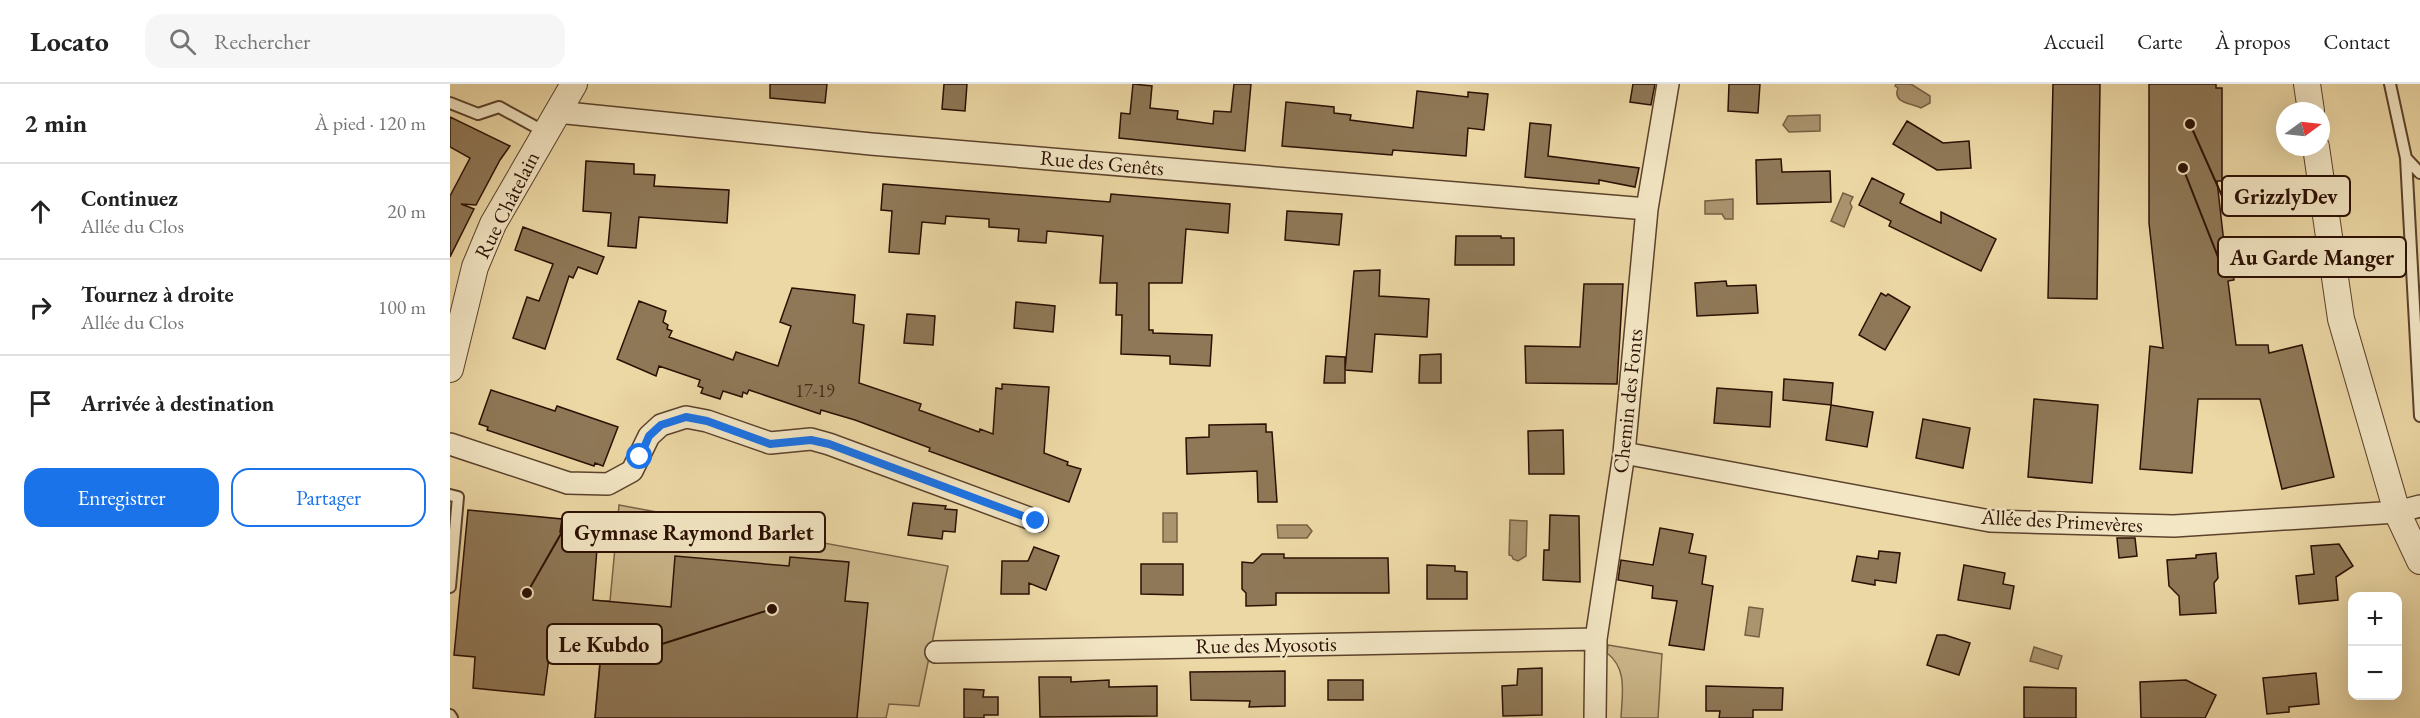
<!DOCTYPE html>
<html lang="fr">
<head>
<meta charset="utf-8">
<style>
  body { margin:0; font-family:"EB Garamond",serif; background:#f6f6f6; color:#222 }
  .controls { position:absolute; right:18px; bottom:18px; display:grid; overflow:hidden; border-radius:12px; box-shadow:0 6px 24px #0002 }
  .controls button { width:54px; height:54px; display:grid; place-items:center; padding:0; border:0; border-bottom:2px solid #e0e0e0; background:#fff; color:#222; font:30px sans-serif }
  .compass { position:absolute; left:1826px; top:18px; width:54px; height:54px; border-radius:50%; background:#fff; box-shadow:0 6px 24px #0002; rotate:75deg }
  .stop { position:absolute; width:18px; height:18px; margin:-14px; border:4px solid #1a73e8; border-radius:50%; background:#fff }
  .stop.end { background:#1a73e8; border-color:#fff; box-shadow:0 2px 6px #0008 }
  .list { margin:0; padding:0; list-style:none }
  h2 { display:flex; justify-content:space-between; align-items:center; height:78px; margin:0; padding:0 24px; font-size:26px }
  h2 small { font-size:20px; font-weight:400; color:#767676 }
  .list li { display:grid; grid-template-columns:39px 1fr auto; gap:18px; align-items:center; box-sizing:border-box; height:96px; padding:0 24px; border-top:2px solid #e0e0e0 }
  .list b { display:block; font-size:22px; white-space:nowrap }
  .list p { margin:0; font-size:20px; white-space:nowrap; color:#767676 }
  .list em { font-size:20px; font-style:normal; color:#767676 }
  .actions { display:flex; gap:12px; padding:18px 24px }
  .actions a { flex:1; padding:14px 0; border:2px solid #1a73e8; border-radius:18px; text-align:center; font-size:21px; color:#1a73e8 }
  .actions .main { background:#1a73e8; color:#fff }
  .icon { flex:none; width:33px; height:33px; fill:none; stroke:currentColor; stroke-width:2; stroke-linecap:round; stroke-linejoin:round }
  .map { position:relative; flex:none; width:1970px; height:634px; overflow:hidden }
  header { display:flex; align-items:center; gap:36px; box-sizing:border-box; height:84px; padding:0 30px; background:#fff; border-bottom:2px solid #e0e0e0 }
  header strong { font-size:28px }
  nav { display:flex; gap:33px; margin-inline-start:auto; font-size:21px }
  .search { width:420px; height:54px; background:#f6f6f6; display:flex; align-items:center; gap:15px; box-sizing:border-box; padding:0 21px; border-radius:18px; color:#767676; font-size:22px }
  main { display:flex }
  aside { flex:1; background:#fff }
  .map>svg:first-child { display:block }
  .green { fill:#cbb689; stroke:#7b6346; stroke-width:1.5 }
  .water { fill:#aa946e; stroke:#775f43; stroke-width:1.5 }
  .building { fill:#8f7857; stroke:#2b1003; stroke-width:1.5 }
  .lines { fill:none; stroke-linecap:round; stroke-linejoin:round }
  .service-casing { stroke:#5b422c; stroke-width:14 }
  .minor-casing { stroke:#5b422c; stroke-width:24 }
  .tertiary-casing { stroke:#5b422c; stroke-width:28 }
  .service { stroke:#f3e6c4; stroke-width:10 }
  .minor { stroke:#f3e6c4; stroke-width:21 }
  .tertiary { stroke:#f3e6c4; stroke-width:26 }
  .route { stroke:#1a73e8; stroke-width:8 }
  .labels { text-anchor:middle; stroke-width:4.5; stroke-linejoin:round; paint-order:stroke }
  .number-label { font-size:18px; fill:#442a18 }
  .street-label { font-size:21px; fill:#2b1003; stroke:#f3e6c4 }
  .leader { fill:none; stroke:#2b1003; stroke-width:2 }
  .callout-dot { fill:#2b1003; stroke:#f3e6c4; stroke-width:2 }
  .callout { fill:#f3e6c4; stroke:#2b1003; stroke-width:2 }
  .callout-label { font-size:22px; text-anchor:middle; font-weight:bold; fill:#2b1003 }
</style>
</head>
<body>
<header>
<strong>Locato</strong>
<div class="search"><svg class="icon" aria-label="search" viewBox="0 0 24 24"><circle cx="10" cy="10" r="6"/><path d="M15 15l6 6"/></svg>Rechercher</div>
<nav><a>Accueil</a><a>Carte</a><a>À propos</a><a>Contact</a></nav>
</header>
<main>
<aside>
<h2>2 min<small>À pied · 120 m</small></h2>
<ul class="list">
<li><svg class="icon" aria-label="ahead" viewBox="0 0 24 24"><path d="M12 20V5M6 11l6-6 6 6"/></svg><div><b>Continuez</b><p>Allée du Clos</p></div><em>20 m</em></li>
<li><svg class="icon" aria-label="right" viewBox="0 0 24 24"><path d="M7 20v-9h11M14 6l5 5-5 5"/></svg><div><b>Tournez à droite</b><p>Allée du Clos</p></div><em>100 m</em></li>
<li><svg class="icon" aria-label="arrive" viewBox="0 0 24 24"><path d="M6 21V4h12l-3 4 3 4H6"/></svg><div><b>Arrivée à destination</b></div></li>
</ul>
<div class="actions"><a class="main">Enregistrer</a><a>Partager</a></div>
</aside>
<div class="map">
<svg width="1970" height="634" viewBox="0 0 1970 634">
  <rect width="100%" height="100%" fill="#ecd8a5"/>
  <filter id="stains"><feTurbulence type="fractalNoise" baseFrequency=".00333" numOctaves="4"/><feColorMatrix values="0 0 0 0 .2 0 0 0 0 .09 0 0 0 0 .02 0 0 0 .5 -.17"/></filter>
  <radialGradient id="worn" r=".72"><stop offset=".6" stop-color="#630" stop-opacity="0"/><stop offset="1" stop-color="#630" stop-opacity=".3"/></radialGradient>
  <path class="green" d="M169 421 498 482 469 622 439 620 436 634H145L155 517H160Z
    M1158 561 1212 570 1208 634H1171C1172 610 1178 585 1157 569Z"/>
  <path class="water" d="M1446 0H1461L1480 12V19L1471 24C1461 19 1442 19 1448 4L1445 2Z
    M1370 31V47L1339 48 1333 41 1338 32Z
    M1393 109 1403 113 1400 119 1402 123 1394 143 1381 137Z
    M1283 115V135H1275L1272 130H1255V117Z
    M713 429H727V458H713Z
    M1060 436 1077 437 1076 472 1068 477 1063 475 1062 472 1059 471Z
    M827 441H857L862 447 857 454H828Z
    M1299 523 1313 525 1309 553 1295 551Z
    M1584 563 1612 572 1608 585 1580 577Z"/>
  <path class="building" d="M320 0H377L375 19 320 14Z
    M494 0H517L515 27 492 25Z
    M683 0 702 2 700 24 728 27 727 35 763 40 764 27 781 28 784 0H801L795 67 669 54 671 29 680 30Z
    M1183 0H1205L1201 21 1180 18Z
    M1279 0H1310L1308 29 1278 27Z
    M1603 0H1650L1647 215 1598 214Z
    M1699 0H1766V4H1772V97H1767L1775 168 1780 167 1784 196 1778 197 1786 261H1818L1819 269 1852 261 1884 393 1832 405 1810 315H1748L1742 389 1690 385 1700 262 1713 264 1699 139Z
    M967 7 1018 13V8L1038 10 1034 46 1018 44 1016 72 943 66 942 71 832 62 836 18 884 23V29L901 31 900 36 963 44Z
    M0 33 60 62 50 76 26 121 11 120 24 125 0 173V112L20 74 0 63Z
    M1457 37 1493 59 1519 57 1521 84 1487 86 1443 60Z
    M1080 39 1101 41 1098 72 1189 84 1185 103 1149 96V100L1075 93Z
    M1331 75 1332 88 1380 87 1381 118 1307 120 1306 76Z
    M136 77 184 80V90L205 91 204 102 279 106 277 139 189 133 186 164 158 162 161 129 133 127Z
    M1422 94 1454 110 1450 119 1472 130 1491 139V128L1546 155 1531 187 1439 142 1441 137 1409 121Z
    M433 100 660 118 661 110 780 120 778 149 736 145 732 199H699V246H703V249L762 251 760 282 720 280V272L671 270 672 231H666L667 199H650L653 152 597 147 596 159 568 157 569 145 539 143V135L496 132 495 140 472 138 469 170 439 168 442 127 431 126Z
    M837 127 892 130 889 161 835 156Z
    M73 143 154 173 147 190 128 183 123 194 119 192 95 265 63 254 77 213 89 217 103 180 65 166Z
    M1006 152H1051V154H1064V181H1005Z
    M930 186 929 212 979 215 977 253 925 250 922 288 895 286 904 187Z
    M1276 197 1277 202 1306 201 1308 229 1247 232 1245 199Z
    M1134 200H1173L1167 300 1076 299 1075 262 1130 263Z
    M342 204 405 211 403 239 414 241 409 299 471 320 469 326 529 348 530 345 543 350 546 304 552 305V300L599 303 594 369 618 378 617 381 631 385 619 418 479 367 480 364 405 336 371 326 370 330 299 306 297 310 293 308 292 313 273 307 270 315 251 309 253 304 248 302 250 296 209 282 206 292 167 275 189 217 216 227 213 238 218 241 217 245 222 247 219 253 283 276 286 268 328 282 341 242 330 238Z
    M1431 209 1436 212 1438 210 1460 223 1435 266 1409 251Z
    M566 218 605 222 603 248 564 244Z
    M457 230 485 232 483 261 454 259Z
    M991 270V299H969L970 271Z
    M876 272 895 273V299H874Z
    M1334 295 1383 299 1381 321 1333 316Z
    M1267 304 1322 308 1320 343 1264 339Z
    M41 306 105 327 107 322 168 343 153 382 145 379 144 382 37 346 38 343 29 340Z
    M1584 315 1648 321 1642 399 1578 393Z
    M1381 321 1423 328 1417 363 1376 356Z
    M1473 335 1520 344 1513 384 1466 374Z
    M816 340V348H822L827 418H808L807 387 737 390 736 354 759 353V341Z
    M1113 346 1114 390H1079L1078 347Z
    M463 419 496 422 495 425 507 426 505 448 493 447 492 455 458 451Z
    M18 426 112 435 110 448 148 452 143 516 221 523 225 472 339 482 340 473 399 478 395 517 418 519 407 634H145L151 570 100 566 94 611 23 604 25 573 4 571Z
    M1100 431 1129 432 1130 498 1093 496 1094 466H1099Z
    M1210 444 1243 450 1239 469 1256 472 1252 500 1263 502 1254 566 1219 561 1227 517 1202 514 1203 502 1168 496 1171 476 1203 481Z
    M1667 454H1685L1687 472 1669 474Z
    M1889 460 1903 482 1886 493 1888 516 1849 520 1846 492 1864 490 1861 462Z
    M584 463 609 472 596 506 579 499V510H551L552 477H578Z
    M1429 467 1450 469 1446 499 1425 496V501L1402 497 1407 472 1428 475Z
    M1766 469 1768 494 1764 499 1766 529 1730 531 1729 512 1719 502 1717 476 1746 474V471Z
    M812 470H834V474H938L939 509H826V521L796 522V509L792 505V478L803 479Z
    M691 480H733V511L691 510Z
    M977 481 1005 482V487L1017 488V515H977Z
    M1514 481 1555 489 1553 500 1564 502 1560 525 1508 516Z
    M1487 551H1495L1520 559 1509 591 1477 581Z
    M1092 584V631L1053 632 1052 602 1067 601 1068 585Z
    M835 587V622L799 623 800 617 741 616 740 588Z
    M1866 589 1869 620 1839 623V628L1817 630 1813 594Z
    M589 593H621V598L659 596V603L707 602V632L590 633Z
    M878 596H913V616H878Z
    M1736 596 1766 611 1755 634H1691L1690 598Z
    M1256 602 1333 604 1332 626H1303V634H1269L1270 627H1256Z
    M1574 603 1626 604V634H1574Z
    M514 605 534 606 533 613H548V631H534V634H514Z"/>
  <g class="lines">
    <defs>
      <path id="service" d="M1940 0 1956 74 1970 89
        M0 19 28 30 49 23 95 48
        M1956 74 1970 332
        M0 411 8 413 0 503
        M0 631 2 634"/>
      <path id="minor" d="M107 28 421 60 1197 125
        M0 360 118 399 158 400 182 387 199 352 211 341 236 333 257 337 320 359 361 355 379 360 587 437
        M1174 369 1540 437 1724 442 1947 428 1970 422
        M486 568 1146 555
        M1145 634 1146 555 1174 369 1197 125 1218 0"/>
      <path id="tertiary" d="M1857 0 1861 27
        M1866 63 1891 235 1947 428 1970 477
        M0 285 25 183 43 140 124 0"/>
    </defs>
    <use href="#service" class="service-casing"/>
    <use href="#minor" class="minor-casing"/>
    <use href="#tertiary" class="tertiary-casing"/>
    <use href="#service" class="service"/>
    <use href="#minor" class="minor"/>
    <use href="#tertiary" class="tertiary"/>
  </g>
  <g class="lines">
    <path class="route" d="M190 373 199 352 211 341 236 333 257 337 320 360 361 356 379 360 586 437"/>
  </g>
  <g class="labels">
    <g class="number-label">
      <text x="365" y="313">17-19</text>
    </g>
    <g class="street-label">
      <text transform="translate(652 79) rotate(5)" y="7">Rue des Genêts</text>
      <text transform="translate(57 121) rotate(-63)" y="7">Rue Châtelain</text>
      <text transform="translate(1178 317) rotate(-84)" y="7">Chemin des Fonts</text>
      <text transform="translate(1612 437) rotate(3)" y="7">Allée des Primevères</text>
      <text transform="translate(816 561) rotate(-1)" y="7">Rue des Myosotis</text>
    </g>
  </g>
  <path class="leader" d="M1740 40L1772 112M1733 84L1768 173M77 509L112 448M322 525L212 560"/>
  <g class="callout-dot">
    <circle cx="1740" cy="40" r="6"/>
    <circle cx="1733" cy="84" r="6"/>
    <circle cx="77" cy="509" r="6"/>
    <circle cx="322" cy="525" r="6"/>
  </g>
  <g class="callout">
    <rect x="1772" y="92" width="128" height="40" rx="6"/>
    <rect x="1768" y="153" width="188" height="40" rx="6"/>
    <rect x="112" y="428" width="263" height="40" rx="6"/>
    <rect x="97" y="540" width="115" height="40" rx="6"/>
  </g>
  <g class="callout-label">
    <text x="1836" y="120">GrizzlyDev</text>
    <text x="1862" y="181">Au Garde Manger</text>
    <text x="244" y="456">Gymnase Raymond Barlet</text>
    <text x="154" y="568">Le Kubdo</text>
  </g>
  <rect width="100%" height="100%" filter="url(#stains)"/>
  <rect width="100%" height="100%" fill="url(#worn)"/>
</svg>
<div class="controls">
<button>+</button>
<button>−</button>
</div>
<svg class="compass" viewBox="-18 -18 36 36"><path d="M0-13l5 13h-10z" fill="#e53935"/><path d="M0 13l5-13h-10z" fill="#767676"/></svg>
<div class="stop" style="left:190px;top:373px"></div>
<div class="stop end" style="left:586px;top:437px"></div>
</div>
</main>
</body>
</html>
